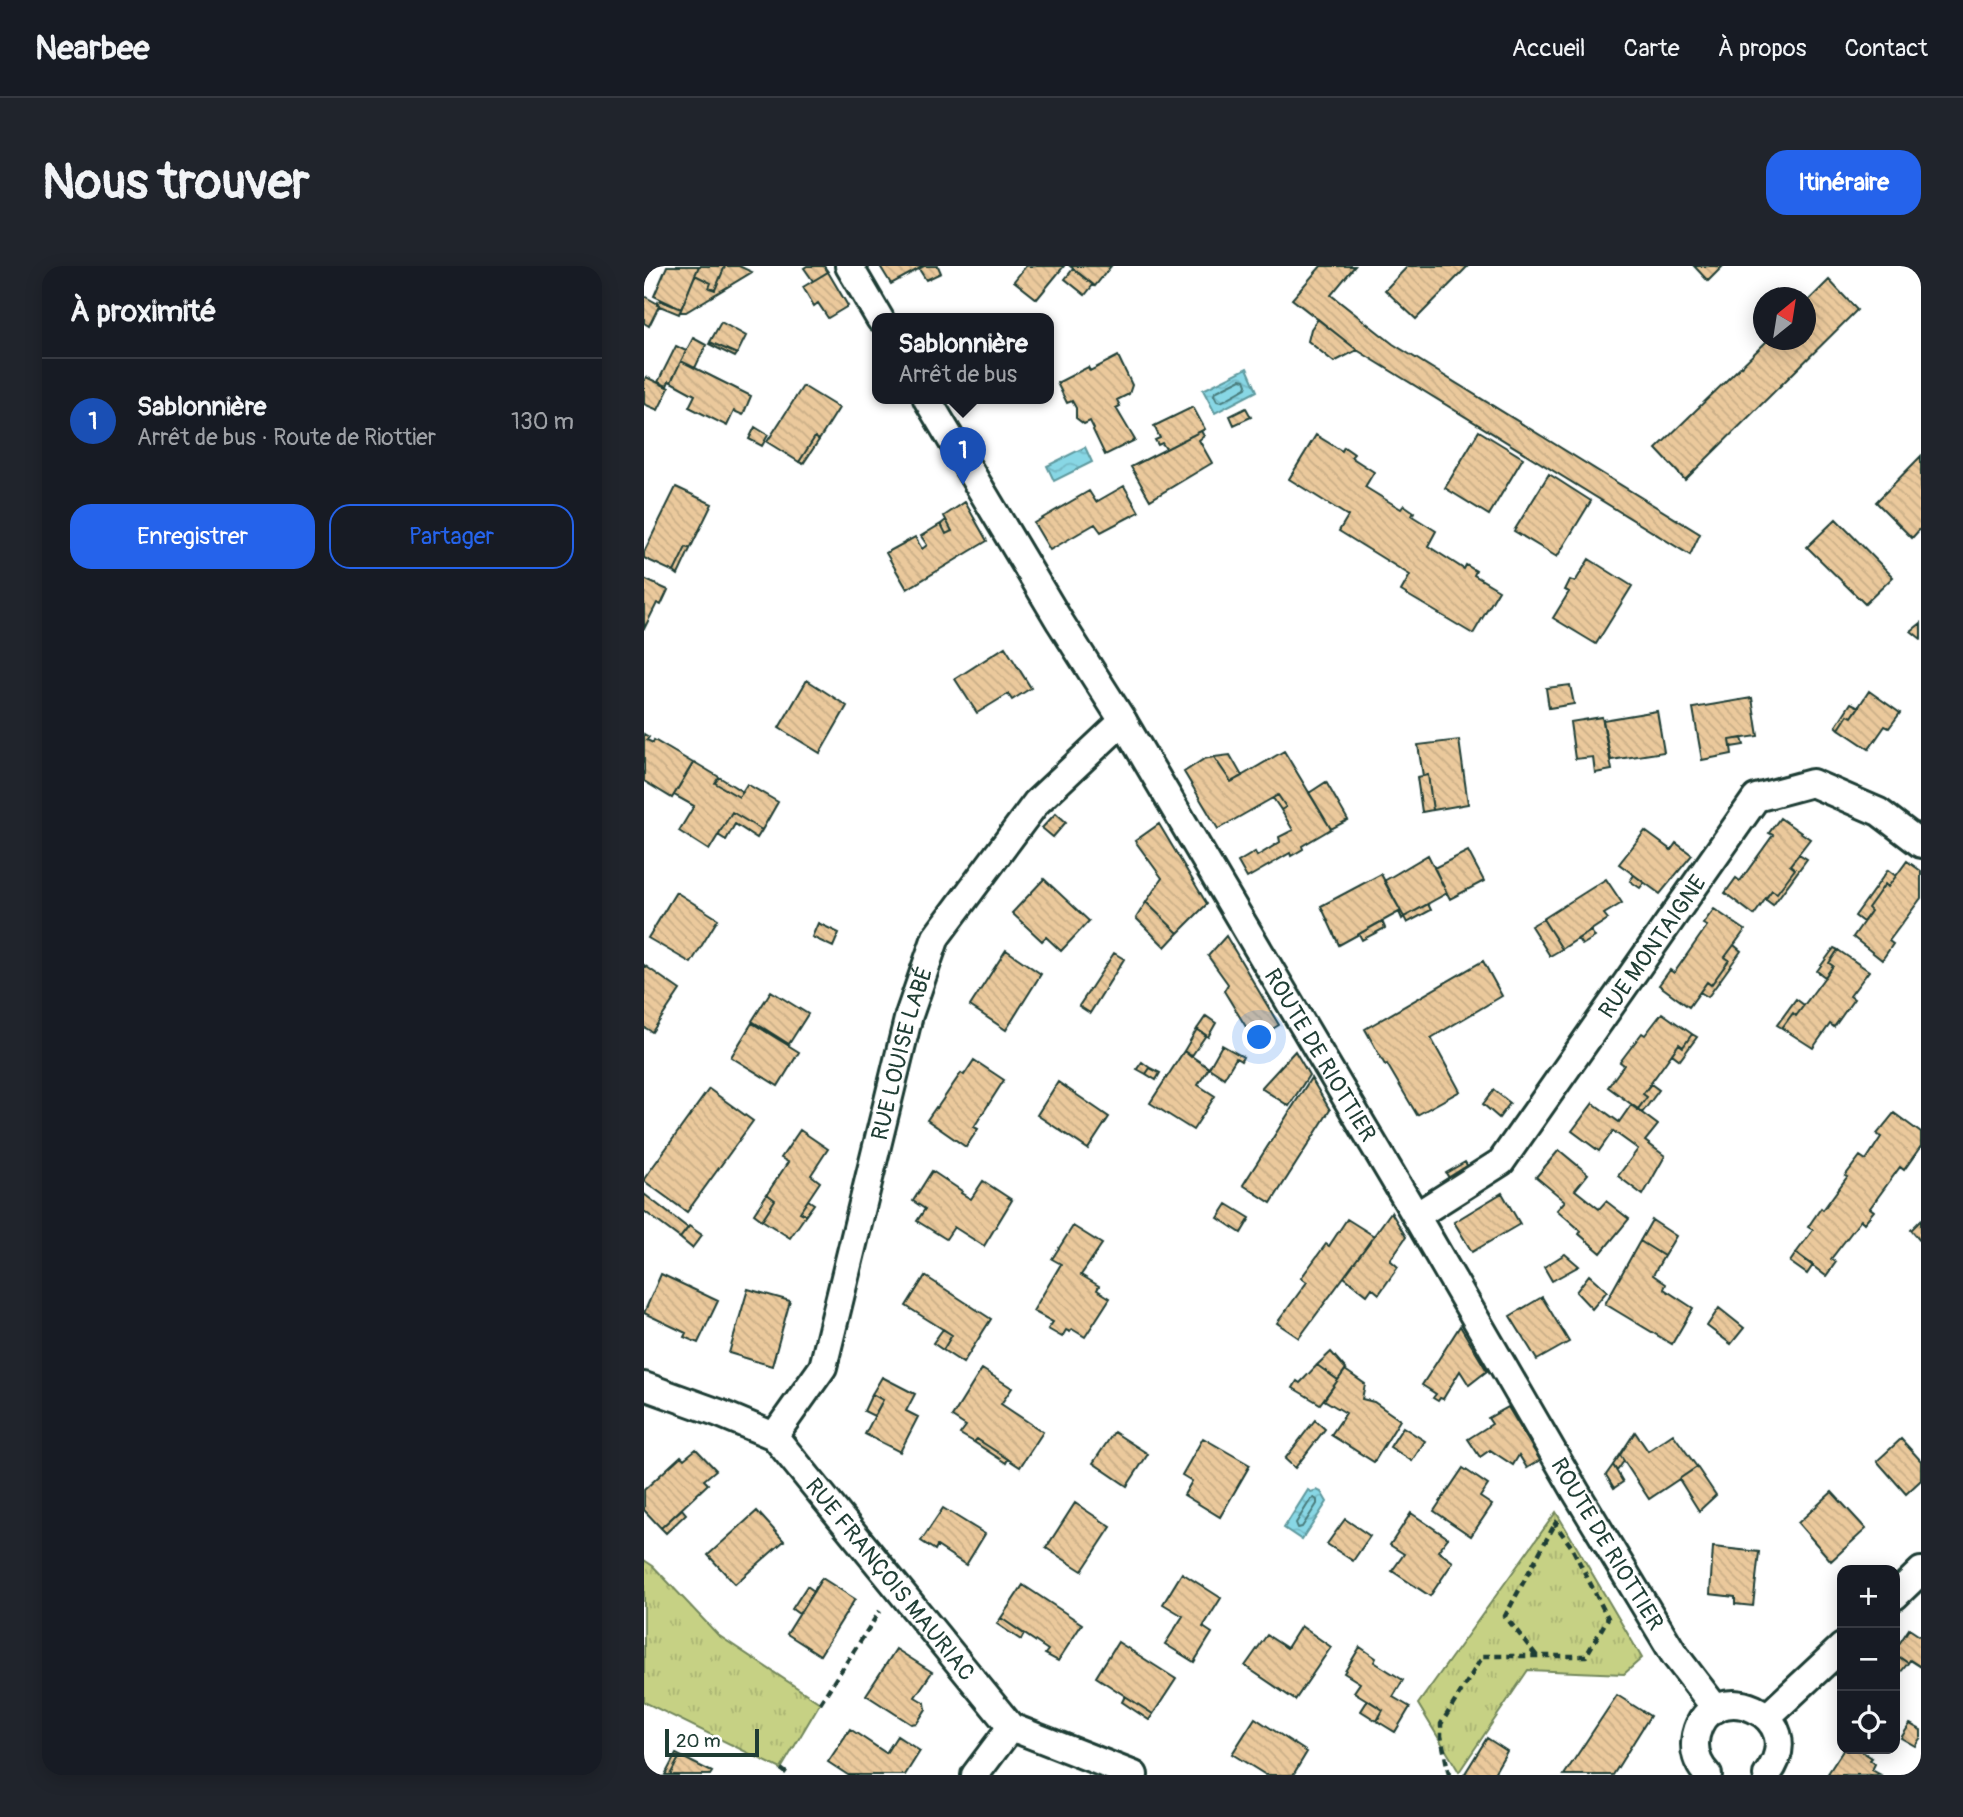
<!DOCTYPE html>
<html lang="fr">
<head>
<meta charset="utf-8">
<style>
  body { margin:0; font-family:Pangolin,sans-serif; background:#20242c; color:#f1f3f6 }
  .controls { position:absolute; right:21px; bottom:21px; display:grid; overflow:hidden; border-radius:14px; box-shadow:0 4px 18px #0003 }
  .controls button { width:63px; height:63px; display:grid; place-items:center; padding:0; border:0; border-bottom:2px solid #363941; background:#171b24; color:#f1f3f6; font:35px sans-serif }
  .compass { position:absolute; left:1109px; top:21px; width:63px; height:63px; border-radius:50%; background:#171b24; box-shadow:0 4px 18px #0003; rotate:30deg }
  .scale { position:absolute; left:21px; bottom:18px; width:94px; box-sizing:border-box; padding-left:7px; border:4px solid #1f3d34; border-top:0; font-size:19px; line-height:24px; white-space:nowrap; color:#1f3d34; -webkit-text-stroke:5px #fff; paint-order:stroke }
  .you { position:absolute; left:616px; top:772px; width:24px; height:24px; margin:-18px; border:5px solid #fff; border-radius:50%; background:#1a73e8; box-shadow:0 0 0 10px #1a73e833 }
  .badge { display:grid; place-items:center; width:46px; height:46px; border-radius:50%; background:#2563eb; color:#fff; font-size:23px; font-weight:700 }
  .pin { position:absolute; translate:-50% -58px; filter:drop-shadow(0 2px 4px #0008) }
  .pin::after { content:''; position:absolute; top:37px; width:24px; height:21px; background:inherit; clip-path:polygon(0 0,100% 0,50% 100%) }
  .popup { position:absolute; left:228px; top:47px; width:182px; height:91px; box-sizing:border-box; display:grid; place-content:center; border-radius:14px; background:#171b24; filter:drop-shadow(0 2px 5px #0005); font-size:23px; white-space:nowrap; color:#9ea1a6 }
  .popup b { font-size:26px; color:#f1f3f6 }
  .popup::after { content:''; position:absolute; left:50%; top:100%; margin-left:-14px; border:14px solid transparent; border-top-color:#171b24 }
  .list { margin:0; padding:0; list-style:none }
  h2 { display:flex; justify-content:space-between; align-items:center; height:91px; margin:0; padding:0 28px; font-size:30px }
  h2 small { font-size:23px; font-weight:400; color:#9ea1a6 }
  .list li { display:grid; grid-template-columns:46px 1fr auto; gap:21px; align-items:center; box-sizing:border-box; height:126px; padding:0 28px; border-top:2px solid #363941 }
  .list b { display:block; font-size:26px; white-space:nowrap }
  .list p { margin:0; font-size:23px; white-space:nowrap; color:#9ea1a6 }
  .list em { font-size:23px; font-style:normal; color:#9ea1a6 }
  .actions { display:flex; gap:14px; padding:21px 28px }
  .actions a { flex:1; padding:16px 0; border:2px solid #2563eb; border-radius:21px; text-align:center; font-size:24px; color:#2563eb }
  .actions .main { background:#2563eb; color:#fff }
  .icon { flex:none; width:38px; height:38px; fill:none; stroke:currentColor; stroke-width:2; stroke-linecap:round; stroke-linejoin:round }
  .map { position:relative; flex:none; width:1277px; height:1509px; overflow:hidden; border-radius:21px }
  header { display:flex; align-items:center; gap:42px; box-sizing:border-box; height:98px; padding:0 35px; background:#171b24; border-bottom:2px solid #363941 }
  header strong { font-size:33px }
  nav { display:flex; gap:38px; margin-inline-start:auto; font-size:24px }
  .intro { display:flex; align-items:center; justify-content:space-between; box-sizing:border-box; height:168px; padding:0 42px }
  h1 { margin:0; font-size:49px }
  .button { padding:18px 32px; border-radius:21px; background:#2563eb; color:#fff; font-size:24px; font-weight:700 }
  main { display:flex; gap:42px; padding:0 42px }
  aside { flex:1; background:#171b24; border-radius:21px; box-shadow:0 4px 18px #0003 }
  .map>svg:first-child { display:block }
  .park { fill:url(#park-tufts); stroke:#72875c; stroke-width:2 }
  .water { fill:url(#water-waves); stroke:#5e999e; stroke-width:2 }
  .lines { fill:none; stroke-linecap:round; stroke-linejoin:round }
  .shore { stroke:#497b7b; stroke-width:2 }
  .building { fill:url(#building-back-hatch); stroke:#1f3d34; stroke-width:2 }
  .street-casing { stroke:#1f3d34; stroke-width:32 }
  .path { stroke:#1f3d34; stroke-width:4.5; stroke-dasharray:7 5; stroke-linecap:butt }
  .street { stroke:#fff; stroke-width:26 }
  .labels { text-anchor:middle; stroke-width:7; stroke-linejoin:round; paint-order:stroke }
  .street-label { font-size:23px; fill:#1f3d34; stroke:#fff }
</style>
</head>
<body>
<header>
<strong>Nearbee</strong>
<nav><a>Accueil</a><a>Carte</a><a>À propos</a><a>Contact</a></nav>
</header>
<div class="intro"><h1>Nous trouver</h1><a class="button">Itinéraire</a></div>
<main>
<aside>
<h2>À proximité<small></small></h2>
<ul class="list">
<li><span class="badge" style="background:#1a4fb4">1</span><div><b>Sablonnière</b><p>Arrêt de bus · Route de Riottier</p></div><em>130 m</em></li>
</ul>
<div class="actions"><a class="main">Enregistrer</a><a>Partager</a></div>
</aside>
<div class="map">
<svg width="1277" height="1509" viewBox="0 0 1277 1509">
  <defs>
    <pattern id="park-tufts" width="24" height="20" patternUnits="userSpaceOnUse" patternTransform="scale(1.75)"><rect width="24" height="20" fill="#c6d184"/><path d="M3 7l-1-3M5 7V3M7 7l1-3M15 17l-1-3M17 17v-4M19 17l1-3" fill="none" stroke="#aab473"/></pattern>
    <pattern id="water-waves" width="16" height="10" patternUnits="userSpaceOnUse" patternTransform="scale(1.75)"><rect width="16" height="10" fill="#88d7e5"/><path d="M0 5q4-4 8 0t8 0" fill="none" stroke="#75b9c5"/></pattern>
    <pattern id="building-back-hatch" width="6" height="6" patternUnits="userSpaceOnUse" patternTransform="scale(1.75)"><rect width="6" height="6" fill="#ebc99c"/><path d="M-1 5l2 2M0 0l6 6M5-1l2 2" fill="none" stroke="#c9ae87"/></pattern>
  </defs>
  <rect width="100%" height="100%" fill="#fff"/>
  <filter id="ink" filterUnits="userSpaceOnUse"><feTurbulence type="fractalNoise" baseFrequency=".0143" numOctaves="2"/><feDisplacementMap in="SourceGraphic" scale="14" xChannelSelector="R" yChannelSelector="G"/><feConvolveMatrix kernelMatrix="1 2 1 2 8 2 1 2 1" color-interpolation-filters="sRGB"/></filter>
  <g filter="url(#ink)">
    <path class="park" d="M912 1246 998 1392 980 1408 884 1404 815 1506 774 1438Z
      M0 1294 9 1300 74 1369 176 1437 137 1503 0 1436Z"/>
    <path class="water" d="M603 102 613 125 571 147 559 124Z
      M441 181 448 196 410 215 403 200Z
      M664 1224 667 1226 673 1224 677 1226 683 1236 658 1274 640 1262Z"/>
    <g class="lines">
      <path class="shore" d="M597 113 601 114 603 119 602 122 577 136 573 135 570 129 571 126Z
        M670 1232 673 1234V1238L658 1261 654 1262 652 1257 667 1233Z"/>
    </g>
    <path class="building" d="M23 0H55L37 43 10 30Z
      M55 0H81L71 24 65 22 67 17 51 9Z
      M81 0H95L108 6 42 46H36L51 9 67 17 65 22 71 24Z
      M163 0H180L184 6 169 15 160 2Z
      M236 0H280L247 18Z
      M280 0H294L297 7 282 14 275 3Z
      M382 0H420L393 33 370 15Z
      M426 0H467L451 20Z
      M677 0H711L687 29 749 78 1056 268 1046 289 713 84 648 33Z
      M764 0H824L772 53 741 24Z
      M1050 0H1079L1064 15Z
      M429 3 449 19 441 29 421 13Z
      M184 6 204 40 184 52 174 37 170 40 159 21Z
      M1185 14 1213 44 1041 214 1012 183 1124 74H1162V37Z
      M0 30 14 38 13 39 15 40 5 60 0 57Z
      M15 34 37 43 35 48 13 39Z
      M674 53 713 84 690 96 664 75 667 63Z
      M77 56 102 70 93 88 66 76Z
      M49 72 62 79 51 102 37 95Z
      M66 76 93 88 91 91 65 78Z
      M32 80 42 85 27 116 25 115 23 120 14 116Z
      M474 90 488 119 485 128 473 134 476 140 472 142 491 174 461 189 449 164 450 163 446 155 440 158 432 152V142L428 135 423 137 413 117 444 101 446 105Z
      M37 95 107 130 99 149 90 145 83 160 45 141 51 129 27 116Z
      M2 111 25 122 14 144 0 138V115Z
      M159 120 195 142 175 174 171 171 155 196 123 176Z
      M549 141 561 163 522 183 518 177 514 179 511 174 516 172 510 160Z
      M602 142 607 151 590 159 586 150Z
      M111 161 124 169 118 180 105 173Z
      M557 165 560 170 555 174 568 197 506 234 487 201Z
      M835 165 879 192 845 249 801 222Z
      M672 169 698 185 700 181 710 188 707 191 730 206 721 221 757 243 760 239 770 246 768 250 792 265 784 280 820 303 822 299 832 305 830 309 855 324 829 368 757 325 766 309 695 265 704 250 645 213Z
      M171 171 175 174 159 198 155 196Z
      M1277 190V262L1268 272 1232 236Z
      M905 208 947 235 913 291 870 265Z
      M480 220 495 246 457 266 451 258 406 284 390 257 445 225 452 236Z
      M32 221 68 238 46 283 42 281 30 306 0 292V286Z
      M321 236 343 275 263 323 242 287 271 271 278 283 283 279 277 270 297 258 302 268 308 265 300 250Z
      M1192 253 1249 311 1221 338 1163 281Z
      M302 254 308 265 302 268 297 258Z
      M42 281 46 283 34 309 30 306Z
      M945 293 988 320 952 378 909 352 925 326 921 324 926 314 931 316Z
      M0 313 24 324 17 339 13 337 0 363Z
      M1277 357V373L1267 365Z
      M361 381 387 422 368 434 364 428 333 447 311 413Z
      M163 414 203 440 176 487 135 462Z
      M926 419 930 438 905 442 902 422Z
      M1225 425 1256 447 1245 462 1241 460 1225 483 1195 463 1204 449 1208 451Z
      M1108 432 1114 470 1086 474 1088 488 1058 494 1049 442Z
      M1207 437 1215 441 1208 451 1204 449 1195 463 1192 460Z
      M1013 445 1020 486 967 494 959 454Z
      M958 451 968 504 951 507 949 491 931 493 926 456Z
      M0 468 5 471 3 474 9 477 10 474 49 497 28 532 0 515Z
      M1098 472 1100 479 1087 481 1086 474Z
      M815 474 824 538 789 544 784 509 779 510 774 479Z
      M640 485 687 563 658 580 659 583 647 590 646 587 603 612 594 596 611 586 613 590 636 576 635 571 649 564 637 544 642 541 634 529 574 563 540 506 560 493 570 491 587 516Z
      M586 489 598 510 587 516 570 491Z
      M50 496 75 511 71 517 95 531 103 518 134 536 118 564 88 546 65 584 35 565 50 540 30 529Z
      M784 509 789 544 778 546 773 511Z
      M75 511 99 526 95 531 71 517Z
      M682 516 704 554 687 563 665 527Z
      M634 529 642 541 637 544 629 532Z
      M88 546 118 564 113 572 91 558 82 574 74 569Z
      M412 547 422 556 409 571 398 562Z
      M1136 552 1166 573 1146 599 1151 603 1133 627 1128 624 1110 649 1081 627 1092 612 1096 615 1129 569 1125 567Z
      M515 558 563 638 534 667 502 636 518 612 491 575Z
      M1001 565 1027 584 1032 577 1048 589 1016 628 975 598Z
      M824 585 840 615 806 633 790 602Z
      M1155 588 1163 593 1129 639 1121 633 1128 624 1133 627 1151 603 1146 599Z
      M784 589 803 627 760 651 740 615Z
      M1263 595 1277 605V632L1245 675 1249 678 1238 694 1209 671 1227 645 1224 642 1241 618 1244 621Z
      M1244 604 1252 610 1244 621 1241 618 1224 642 1227 645 1219 656 1211 650Z
      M737 608 760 651 758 653 755 646 695 679 677 640Z
      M990 609 1000 617 996 622 986 615Z
      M400 613 445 655 417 685 402 671 398 675 368 647Z
      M962 613 978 637 960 648 964 653 918 683 899 653Z
      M32 626 74 653 47 697 4 672Z
      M502 636 534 667 521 681 492 652Z
      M784 638 787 644 763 657 760 651Z
      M1070 643 1101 664 1081 691 1085 694 1067 719 1063 716 1045 741 1015 719 1026 704 1030 707 1063 660 1059 658Z
      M899 653 918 683 906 690 887 660Z
      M738 655 741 662 718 674 715 668Z
      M174 657 195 667 189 681 168 671Z
      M947 665 951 671 938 679 934 673Z
      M582 670 635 759 610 774 580 725 584 718 564 690Z
      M1090 679 1097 685 1064 731 1056 726 1063 716 1067 719 1085 694 1081 691Z
      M1190 682 1194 684 1185 697 1189 700 1181 711 1173 705Z
      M362 684 397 708 362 764 326 740Z
      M1194 684 1225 705 1206 730 1210 733 1190 761 1186 758 1169 782 1138 762 1149 747 1152 750 1189 700 1185 697Z
      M470 687 480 693 446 747 435 740Z
      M839 695 858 730 787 772 816 825 773 849 743 798 741 799 721 763Z
      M0 699 36 724 8 766 0 761Z
      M127 725 164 748 145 778 108 755Z
      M1152 733 1160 739 1152 750 1149 747 1138 762 1133 759Z
      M1018 747 1048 768 1039 781 1035 778 999 828 1003 831 994 843 964 821 980 799 976 796 998 767 1001 769Z
      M562 750 572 757 564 771 553 763Z
      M108 757 155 786 134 820 87 791Z
      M553 763 562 769 547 791 540 785Z
      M1048 768 1053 771 1036 794 1028 788 1035 778 1039 781Z
      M578 779 599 791 597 795 592 792 580 812 565 802Z
      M540 785 565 802 554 819 571 830 549 864 506 837Z
      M651 785 665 809 645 840 617 822Z
      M330 794 360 814 330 861 334 863 322 881 283 854 292 841 293 842 317 807 320 809Z
      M498 796 506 802 502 808 493 803Z
      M506 802 516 807 512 814 502 808Z
      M667 812 686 844 627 937 599 919Z
      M414 816 465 851 444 883 393 849Z
      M1007 818 1015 824 998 847 994 843 1003 831 999 828Z
      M65 823 109 855 43 946 0 915V913Z
      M850 824 866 837 855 852 839 838Z
      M949 837 975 856 987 839 1014 859 1001 875 1021 890 999 929 974 910 994 883 969 865 955 885 928 865Z
      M1250 847 1277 867V880L1260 904 1256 901 1226 942 1230 945 1220 957 1217 954 1187 993 1192 996 1182 1010 1152 987 1169 964 1164 961 1177 942 1179 944 1203 911 1201 910 1216 890 1222 894 1237 871 1233 868Z
      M156 864 184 883 167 909 176 916 156 946 162 949 146 972 118 954 131 934 123 928 144 896 137 892Z
      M915 884 944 908 931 924 955 943 962 935 985 953 957 987 935 968 937 965 913 944 921 935 892 911Z
      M821 896 824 901 805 912 802 907Z
      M288 905 318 925 317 927 327 933 339 915 368 934 340 980 310 961 302 973 273 955 281 943 269 935Z
      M858 927 876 958 828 986 810 956Z
      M0 928 44 962 36 972 0 945Z
      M123 928 131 934 118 954 110 948Z
      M164 934 170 938 162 949 156 946Z
      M583 938 606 952 597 967 574 952Z
      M747 946 762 971 746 994 754 1001 735 1028 728 1022 723 1029 700 1011Z
      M703 953 730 970 655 1072 633 1057 663 1016 657 1012 682 978 685 980Z
      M1008 954 1032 970 1020 990 996 975Z
      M1277 954V976L1267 964Z
      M45 960 58 969 48 982 36 972Z
      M429 960 458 978 437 1009 455 1020 453 1024 466 1032 441 1071 428 1063 426 1066 422 1064 418 1071 404 1063 409 1056 389 1045 417 998 408 993Z
      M996 975 1020 990 1009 1009 1022 1018 1020 1023 1049 1042 1028 1078 961 1038Z
      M1152 987 1169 999 1163 1008 1146 996Z
      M921 988 935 1000 908 1015 900 1001Z
      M17 1008 74 1035 54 1077 40 1071 42 1067 0 1047Z
      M945 1009 963 1025 948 1043 932 1026Z
      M281 1010 347 1053 319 1097 299 1084 308 1069 262 1040Z
      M104 1023 146 1035 128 1100 85 1087Z
      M898 1031 925 1076 893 1094 866 1050Z
      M1075 1042 1100 1062 1087 1078 1063 1060Z
      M816 1060 843 1105 825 1119 816 1105 799 1133 796 1132 794 1135 789 1132 792 1128 778 1119Z
      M299 1063 308 1069 299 1084 289 1077Z
      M687 1086 702 1103 694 1114 673 1099Z
      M673 1099 694 1114 676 1138 649 1122 653 1115 656 1117Z
      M338 1103 368 1122 357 1138 399 1166 376 1201 333 1173 330 1176 316 1168 322 1160 308 1151Z
      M701 1104 721 1118 718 1133 730 1136 756 1154 730 1196 687 1169 702 1147 680 1134Z
      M238 1111 271 1128 262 1145 274 1151 256 1186 221 1168 239 1134 228 1128Z
      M228 1128 239 1134 230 1150 220 1145Z
      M864 1141 896 1194 883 1202 875 1189 869 1199 846 1184 836 1191 824 1173 848 1158 844 1152Z
      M671 1154 681 1163 651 1202 641 1193Z
      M759 1161 781 1175 768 1195 746 1181Z
      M470 1166 504 1188 483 1220 449 1197Z
      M991 1166 1004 1185 1029 1168 1053 1201 1005 1233 976 1189Z
      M559 1172 606 1199 576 1251 540 1229 548 1215 538 1209Z
      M333 1173 364 1193 362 1197 330 1176Z
      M1257 1173 1277 1195V1214L1262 1228 1233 1195Z
      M52 1183 72 1204 60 1214 64 1218 17 1262 0 1244V1224L37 1190 40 1193Z
      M976 1189 980 1195 973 1205 969 1199Z
      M969 1199 979 1216 970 1222 962 1209Z
      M1053 1201 1072 1229 1055 1245 1035 1213Z
      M819 1202 844 1219 836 1231 848 1239 827 1270 790 1245Z
      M1188 1226 1222 1263 1187 1295 1154 1257Z
      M431 1237 467 1261 438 1305 402 1282Z
      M299 1242 341 1268 322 1299 293 1280 291 1284 277 1275Z
      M38 1243 42 1248 22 1267 17 1262Z
      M113 1245 140 1275 91 1318 64 1289Z
      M767 1247 804 1272 794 1285 809 1296 786 1330 748 1305 760 1288 746 1279Z
      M701 1253 726 1270 709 1295 683 1278Z
      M1069 1281 1115 1286 1109 1340 1091 1338V1331L1066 1328Z
      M538 1307 577 1332 559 1361 568 1367 550 1396 521 1378 539 1350 519 1338Z
      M178 1312 211 1333 176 1389 143 1368Z
      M379 1319 438 1358 414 1395 401 1388 404 1384 357 1352Z
      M163 1320 170 1325 155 1348 148 1343Z
      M357 1352 380 1368 377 1374 353 1358Z
      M657 1360 687 1381 651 1434 601 1400 623 1369 643 1382Z
      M1265 1363 1277 1371V1401L1266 1394 1264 1397 1251 1388V1384Z
      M474 1376 532 1413 509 1448 452 1411Z
      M716 1381 732 1392 730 1396 759 1414 749 1431 766 1441 751 1466 733 1455 739 1444 710 1426 716 1417 700 1407Z
      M252 1383 288 1406 271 1431 281 1437 282 1443 273 1457 267 1458 222 1429Z
      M1251 1388 1264 1397 1256 1407 1251 1404Z
      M973 1429 1006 1450 969 1509H920Z
      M481 1430 509 1448 505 1454 478 1436Z
      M724 1434 739 1444 733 1455 717 1445Z
      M611 1452 663 1486 649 1509H622L588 1488Z
      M1266 1458 1277 1464V1471L1271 1480 1257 1472Z
      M206 1463 242 1487 253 1470 276 1485 261 1509H204L184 1496Z
      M843 1472 863 1485 849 1509H820Z
      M1200 1483H1214L1228 1492 1226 1494 1231 1498 1228 1504 1237 1509H1183Z
      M32 1488 36 1490 26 1509H21Z
      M36 1490 68 1506 66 1509H26Z"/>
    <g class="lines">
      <defs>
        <g id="street">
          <path d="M205 0 236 53"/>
          <path id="s1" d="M283 133 416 356 479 455 772 950 932 1226 1030 1388 1072 1443"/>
          <path id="s2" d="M772 950 857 896 1112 532 1168 517 1235 546 1277 578"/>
          <path id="s3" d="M0 1120 75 1147 130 1170 367 1461 490 1509"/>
          <path id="s4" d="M130 1170 179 1101 265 749 292 671 392 537 479 455"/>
          <path d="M1251 1330 1277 1305"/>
          <path d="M1123 1451 1198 1381"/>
          <path d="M331 1509 367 1461"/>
          <path d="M1064 1509C1053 1498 1049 1484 1052 1469 1066 1407 1169 1448 1123 1509"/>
        </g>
      </defs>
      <use href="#street" class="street-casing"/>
      <path class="path" d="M892 1389 861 1350 911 1258
        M176 1437 236 1345
        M137 1503 145 1509
        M805 1509 797 1470V1458L839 1390H942L964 1352 927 1280 911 1258 916 1252"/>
      <use href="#street" class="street"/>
    </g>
  </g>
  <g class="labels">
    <g class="street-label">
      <text dy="8" stroke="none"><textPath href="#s2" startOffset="364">RUE MONTAIGNE</textPath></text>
      <text dy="8" stroke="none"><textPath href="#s4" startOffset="408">RUE LOUISE LABÉ</textPath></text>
      <text dy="8" stroke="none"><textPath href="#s1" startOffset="765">ROUTE DE RIOTTIER</textPath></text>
      <text dy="8" stroke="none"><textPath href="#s1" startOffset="1332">ROUTE DE RIOTTIER</textPath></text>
      <text dy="8" stroke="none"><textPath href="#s3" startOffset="324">RUE FRANÇOIS MAURIAC</textPath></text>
    </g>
  </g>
</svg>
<div class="controls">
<button>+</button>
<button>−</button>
<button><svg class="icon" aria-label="locate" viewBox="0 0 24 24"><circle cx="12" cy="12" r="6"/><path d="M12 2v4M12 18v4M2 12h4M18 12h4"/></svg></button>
</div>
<svg class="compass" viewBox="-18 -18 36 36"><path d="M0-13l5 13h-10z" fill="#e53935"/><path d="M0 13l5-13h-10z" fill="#9ea1a6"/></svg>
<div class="scale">20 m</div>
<div class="you"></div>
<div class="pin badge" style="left:319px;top:219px;background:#1a4fb4">1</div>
<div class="popup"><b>Sablonnière</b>Arrêt de bus</div>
</div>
</main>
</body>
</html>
